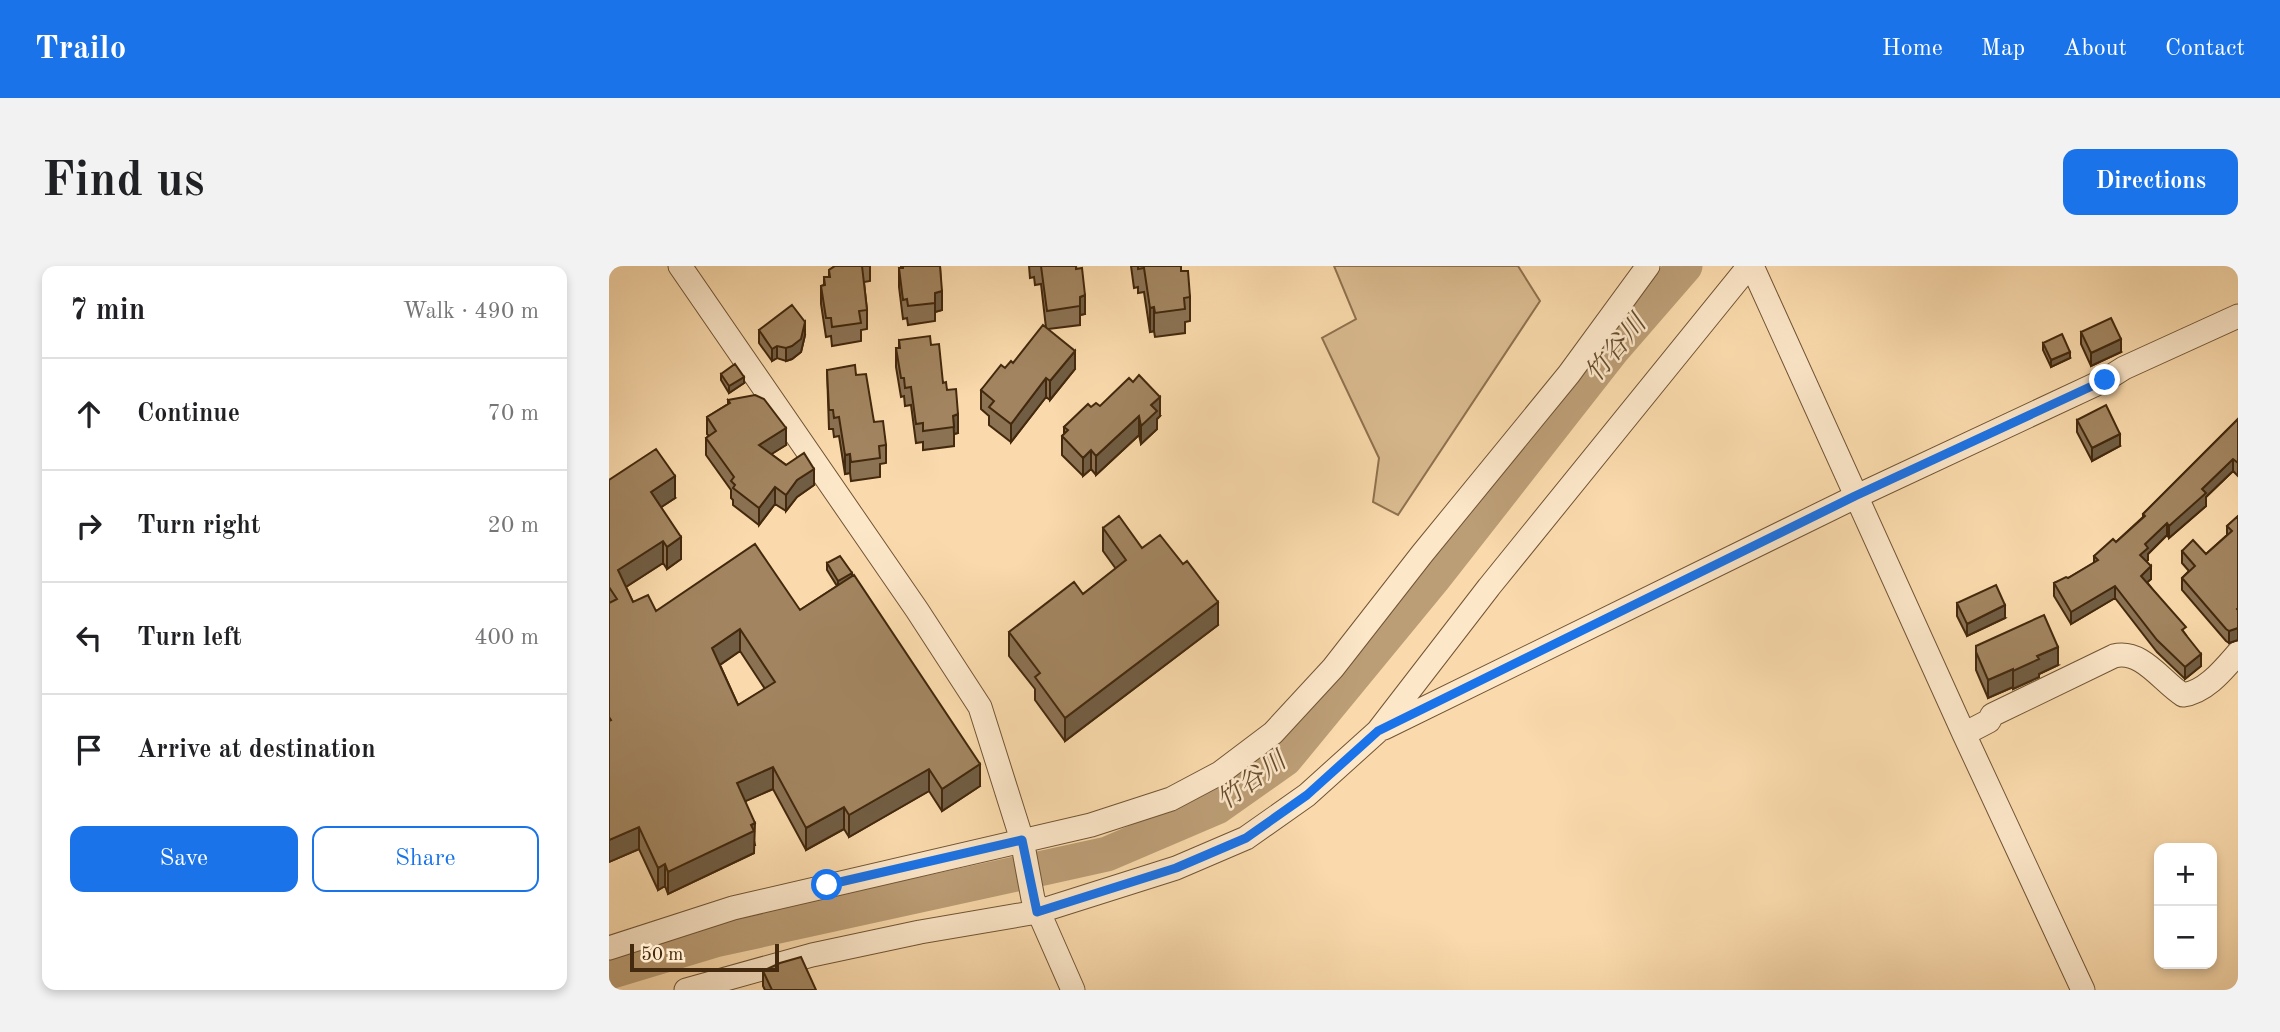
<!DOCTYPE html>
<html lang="en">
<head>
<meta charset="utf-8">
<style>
  body { margin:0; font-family:"Old Standard TT","Noto Serif JP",serif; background:#f2f2f2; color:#202124 }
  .controls { position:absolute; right:21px; bottom:21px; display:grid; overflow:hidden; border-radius:14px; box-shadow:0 4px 10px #0003 }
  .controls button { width:63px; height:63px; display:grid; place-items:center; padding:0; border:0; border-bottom:2px solid #e0e0e0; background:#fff; color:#202124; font:35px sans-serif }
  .scale { position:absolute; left:21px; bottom:18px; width:149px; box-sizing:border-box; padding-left:7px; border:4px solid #43290d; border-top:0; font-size:19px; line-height:24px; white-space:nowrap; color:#43290d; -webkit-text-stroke:5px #fce7c9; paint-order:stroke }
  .stop { position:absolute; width:21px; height:21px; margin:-16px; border:5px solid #1a73e8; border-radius:50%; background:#fff }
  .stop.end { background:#1a73e8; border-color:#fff; box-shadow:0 2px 7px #0008 }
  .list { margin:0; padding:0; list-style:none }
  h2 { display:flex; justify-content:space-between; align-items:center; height:91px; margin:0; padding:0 28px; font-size:30px }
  h2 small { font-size:23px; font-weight:400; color:#757577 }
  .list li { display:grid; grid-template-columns:46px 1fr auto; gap:21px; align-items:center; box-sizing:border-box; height:112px; padding:0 28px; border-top:2px solid #e0e0e0 }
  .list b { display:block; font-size:26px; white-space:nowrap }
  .list em { font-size:23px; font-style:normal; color:#757577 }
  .actions { display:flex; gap:14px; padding:21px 28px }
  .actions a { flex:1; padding:16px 0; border:2px solid #1a73e8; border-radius:14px; text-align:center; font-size:24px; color:#1a73e8 }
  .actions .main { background:#1a73e8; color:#fff }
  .icon { flex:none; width:38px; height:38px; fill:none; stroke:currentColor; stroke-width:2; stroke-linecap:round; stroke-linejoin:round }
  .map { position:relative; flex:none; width:1629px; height:724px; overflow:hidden; border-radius:14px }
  header { display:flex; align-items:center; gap:42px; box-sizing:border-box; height:98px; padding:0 35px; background:#1a73e8; color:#fff }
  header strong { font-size:33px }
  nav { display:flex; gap:38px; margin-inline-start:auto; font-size:24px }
  .intro { display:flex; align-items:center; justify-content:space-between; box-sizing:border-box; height:168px; padding:0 42px }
  h1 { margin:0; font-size:49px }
  .button { padding:18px 32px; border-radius:14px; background:#1a73e8; color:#fff; font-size:24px; font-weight:700 }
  main { display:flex; gap:42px; padding:0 42px }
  aside { flex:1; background:#fff; border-radius:14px; box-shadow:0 4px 10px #0003 }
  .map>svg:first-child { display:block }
  .green { fill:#dbbc91; stroke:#8f724f; stroke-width:2 }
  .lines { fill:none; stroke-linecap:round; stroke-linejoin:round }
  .river { stroke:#bc9e76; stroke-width:35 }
  .minor-casing { stroke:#715535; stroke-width:25 }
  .minor { stroke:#fce7c9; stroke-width:23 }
  .wall { fill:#8b7253; stroke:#43290d; stroke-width:2; fill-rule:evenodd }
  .shaded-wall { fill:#715d43; stroke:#43290d; stroke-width:2 }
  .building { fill:#a28560; stroke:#43290d; stroke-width:2; fill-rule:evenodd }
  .route { stroke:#1a73e8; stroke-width:9 }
  .labels { text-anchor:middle; stroke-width:5; stroke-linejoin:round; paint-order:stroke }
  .water-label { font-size:26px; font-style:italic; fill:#674c2c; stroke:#fce7c9 }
</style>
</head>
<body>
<header>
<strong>Trailo</strong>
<nav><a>Home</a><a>Map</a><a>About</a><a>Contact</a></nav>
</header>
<div class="intro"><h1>Find us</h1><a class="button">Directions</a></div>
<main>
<aside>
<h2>7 min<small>Walk · 490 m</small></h2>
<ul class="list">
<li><svg class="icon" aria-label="ahead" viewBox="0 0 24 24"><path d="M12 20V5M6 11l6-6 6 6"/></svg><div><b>Continue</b></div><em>70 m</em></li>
<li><svg class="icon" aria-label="right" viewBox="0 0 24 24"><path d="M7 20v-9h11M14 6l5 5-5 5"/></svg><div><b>Turn right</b></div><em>20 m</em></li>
<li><svg class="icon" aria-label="left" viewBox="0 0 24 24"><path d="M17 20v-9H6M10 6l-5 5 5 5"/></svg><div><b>Turn left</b></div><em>400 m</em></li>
<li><svg class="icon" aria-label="arrive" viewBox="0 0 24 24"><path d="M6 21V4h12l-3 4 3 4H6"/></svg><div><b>Arrive at destination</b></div></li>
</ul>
<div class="actions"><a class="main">Save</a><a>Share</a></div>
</aside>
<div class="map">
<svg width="1629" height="724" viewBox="0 0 1629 724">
  <rect width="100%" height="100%" fill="#fadaac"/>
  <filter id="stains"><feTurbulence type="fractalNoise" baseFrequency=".00286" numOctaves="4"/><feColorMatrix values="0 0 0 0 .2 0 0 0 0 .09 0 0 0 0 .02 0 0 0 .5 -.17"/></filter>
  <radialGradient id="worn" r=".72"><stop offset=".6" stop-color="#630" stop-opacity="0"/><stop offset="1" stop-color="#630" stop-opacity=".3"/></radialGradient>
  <path class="green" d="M725 0H909L931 35 789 249 764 236 770 192 713 72 747 53Z"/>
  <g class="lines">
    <path class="river" d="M0 706 106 674 498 588 608 541 676 493 824 313 1004 83 1076 0"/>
    <defs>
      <path id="minor" d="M71 0 308 344 371 441 413 574 424 633 464 724
        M1143 0 1355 468 1474 724
        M775 462 1246 231 1496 114 1515 102 1629 50
        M1355 468 1380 455 1383 449 1505 390C1533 383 1553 416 1574 429 1597 426 1615 403 1629 387
        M0 682 124 642 482 559 562 533 611 507 664 467 724 402 813 288 960 108 1039 0
        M77 724 203 689 311 666 428 646 567 602 637 572 698 529 769 465 880 321 1140 0"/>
    </defs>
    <use href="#minor" class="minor-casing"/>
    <use href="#minor" class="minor"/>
  </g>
  <path class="wall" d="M226 0H261V15L255 16 258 44V63L252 64V75L223 80 222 70 217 71 212 38V20L215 19V11H220V4Z
    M292 0H331L333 44 326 46V55L299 59 298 52 294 53 290 21V2H292Z
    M420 0H467L476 48 471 49V59L439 63 466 103 441 134 437 131 402 176 380 159V150L372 143V124L396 102 404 97 437 62 432 18 426 19 425 11 421 12Z
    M522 0H572V5L581 31V55L576 56V67L546 71 545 65 541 66 535 26 529 27V21L525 22Z
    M150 64 196 69 192 86 183 93 177 95 168 92 163 95 150 77Z
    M1472 66 1512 86 1482 100 1472 78Z
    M290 74 322 79 334 117 338 124 349 167 345 168V180L314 184V176L307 177 302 139 296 140 295 130 292 131 287 101V82H290Z
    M1434 77 1461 92 1442 101 1434 84Z
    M218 104 247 109 265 156 277 179V197L271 198V211L242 215 241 207 236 208 230 170 225 171 224 163H220Z
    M112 108 135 117 120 127 112 114Z
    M119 134 177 179 162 188 205 219 188 231 177 245 166 238 150 259 124 239V234L122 232V224L97 189V172L100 170 98 168V151L119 138Z
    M482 141 551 150 548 153V163L532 178 530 169 487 209 482 203 474 210 453 189V170L455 168V161Z
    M1629 153V210L1624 205 1597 231V240L1560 272 1558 269 1539 288V294L1537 295 1542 313 1538 316 1577 369 1592 400 1576 413 1548 386 1506 332 1462 358 1445 330V317L1459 312 1485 297V290L1507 276 1534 251V248Z
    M1468 154 1511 180 1483 195 1468 166Z
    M0 214 66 232 52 241 72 293 58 303 54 297 17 321 24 336 47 345 191 344 228 320 218 304V297L243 310 371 520 333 545 320 525 240 571 235 563 197 584 164 523 136 535 146 579H145V587L59 628 56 620 49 624 30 583 0 596ZM131 385 156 423 129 439 111 399Z
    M1629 250V374L1620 377 1617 375 1573 324V312L1580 305 1573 297V285L1597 288 1618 269V260Z
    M494 262 533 282 609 359 456 475 426 434V423L400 390V366L474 328 507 303 494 285Z
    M1348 337 1396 352 1358 370 1348 350Z
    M1367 380 1449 399 1430 408V411L1404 423V421L1379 432 1367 404Z
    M154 705 207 724H156L154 720Z"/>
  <path class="shaded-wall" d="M333 25V44L326 46V27Z
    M476 29V48L471 49V31Z
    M545 41V65L541 66V42Z
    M196 56V69L192 86 183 93 177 95V82Z
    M1512 73V86L1482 100V87Z
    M168 80V92L163 95V83Z
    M466 85V103L441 134V115Z
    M1461 86V92L1442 101V94Z
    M135 111V117L120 127V120Z
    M437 112V131L402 176V158Z
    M551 131V150L548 153V163L532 178V160L542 139Z
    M349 148V167L345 168 344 150Z
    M530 150V169L487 209V190Z
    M177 162V179L150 196V179Z
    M1511 168V180L1483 195V182Z
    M482 184V203L474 210V192Z
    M241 188V207L236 208V189Z
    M1624 193V205L1597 231V240L1560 272V260L1593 223Z
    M205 203V219L188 231 177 245V229L188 214Z
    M66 210V232L42 248V226Z
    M166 221V238L150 259V242Z
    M1558 257V269L1539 288V294L1531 301V289L1536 278Z
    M72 271V293L58 303V281Z
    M54 275V297L9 326V304Z
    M1542 300V313L1532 322V310Z
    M243 307V314L229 322V315Z
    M1506 320V332L1462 358V346Z
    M609 336V359L456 475V452Z
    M1396 339V352L1358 370V358Z
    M1629 362V374L1620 377V365Z
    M131 363V385L103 404V382Z
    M1449 381V399L1430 408V411L1404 423V405L1428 390Z
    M1592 388V400L1576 413V401Z
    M1404 403V421L1379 432V414Z
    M371 498V520L333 545V523Z
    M164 501V523L128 539V517Z
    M320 503V525L240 571V549Z
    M235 541V563L197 584V562Z
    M146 557 145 587 59 628V606Z
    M30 561V583L0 596V574Z
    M56 598V620L49 624V602Z"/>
  <path class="building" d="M226 0H253L258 44 250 45 252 57 223 61 222 52H217L212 20 216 19 215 11H221L220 4Z
    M294 0H331L333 25 326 27V37L299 40 298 33 294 34 290 2H294Z
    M432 0H467V3L473 2 476 29 471 31V40L438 45Z
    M529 0H572V5H579L581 31 575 32 576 43 546 47 545 41 541 42 535 2 529 3Z
    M183 39 196 56 192 73 183 80 177 82 168 80 163 83 150 64Z
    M1502 52 1512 73 1482 87 1472 66Z
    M434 59 466 85 441 115 437 112 402 158 380 141 385 135 372 124 392 99 396 102 402 95 404 97Z
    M1453 68 1461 86 1442 94 1434 77Z
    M321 70 322 79 330 78 334 117 337 116 338 124 347 123 349 148 344 150 345 161 314 165V157L307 158 302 121 296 122 295 112H292L287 82H291L290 74Z
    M126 98 135 111 120 120 112 108Z
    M246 99 247 109 257 108 265 156 274 155 277 179 270 180 271 192 242 196 241 188 236 189 230 151 225 152 224 144H220L218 104Z
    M530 109 551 131 542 139 548 145 532 160 530 150 487 190 482 184 474 192 453 170 459 164 455 161 479 138 482 141 487 137 491 140 520 112 524 116Z
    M146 129 155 133 177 162 150 179 177 199 195 187 205 203 188 214 177 229 166 221 150 242 124 222 126 219 122 215 125 211 97 172 107 165 98 151 121 137 119 134Z
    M1497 139 1511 168 1483 182 1468 154Z
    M1629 153V197L1624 193 1593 223 1597 227 1560 260 1558 257 1536 278 1539 282 1531 289 1542 300 1532 310 1577 361 1573 364 1592 388 1576 401 1548 374 1506 320 1462 346 1445 317 1457 311 1459 312 1489 294 1485 290 1504 273 1507 276 1536 250 1534 248Z
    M47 183 66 210 42 226 72 271 58 281 54 275 9 304 24 336 39 329 47 345 146 278 191 344 245 309 371 498 333 523 320 503 240 549 235 541 197 562 164 501 128 517 146 557 142 559 145 565 59 606 56 598 49 602 30 561 0 574V455L2 454 0 451V337L8 333 0 321V214ZM131 363 166 416 129 439 103 382Z
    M510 250 533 282 551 269 574 298 578 295 609 336 456 452 426 411 431 407 400 366 465 316 474 328 517 294 494 262Z
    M1629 250V342L1628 343 1629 344V362L1620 365 1617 363 1573 312 1586 300 1573 285 1584 274 1597 288 1623 265 1618 260Z
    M231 290 243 307 229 315 218 297Z
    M1387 319 1396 339 1358 358 1348 337Z
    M1435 349 1449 381 1428 390 1430 393 1404 405V403L1379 414 1367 386V380Z
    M192 691 207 724H163L154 705 171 697Z"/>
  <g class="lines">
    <path class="route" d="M218 619 413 574 428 646 567 602 637 572 698 529 769 465 1246 230 1496 114"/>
  </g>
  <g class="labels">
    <g class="water-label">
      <text transform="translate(1006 82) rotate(-50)" y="9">竹谷川</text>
      <text transform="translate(642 514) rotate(-36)" y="9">竹谷川</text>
    </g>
  </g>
  <rect width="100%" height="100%" filter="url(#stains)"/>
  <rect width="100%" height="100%" fill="url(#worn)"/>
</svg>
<div class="controls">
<button>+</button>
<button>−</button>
</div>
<div class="scale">50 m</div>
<div class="stop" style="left:218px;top:619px"></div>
<div class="stop end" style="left:1496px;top:114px"></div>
</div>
</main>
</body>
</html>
